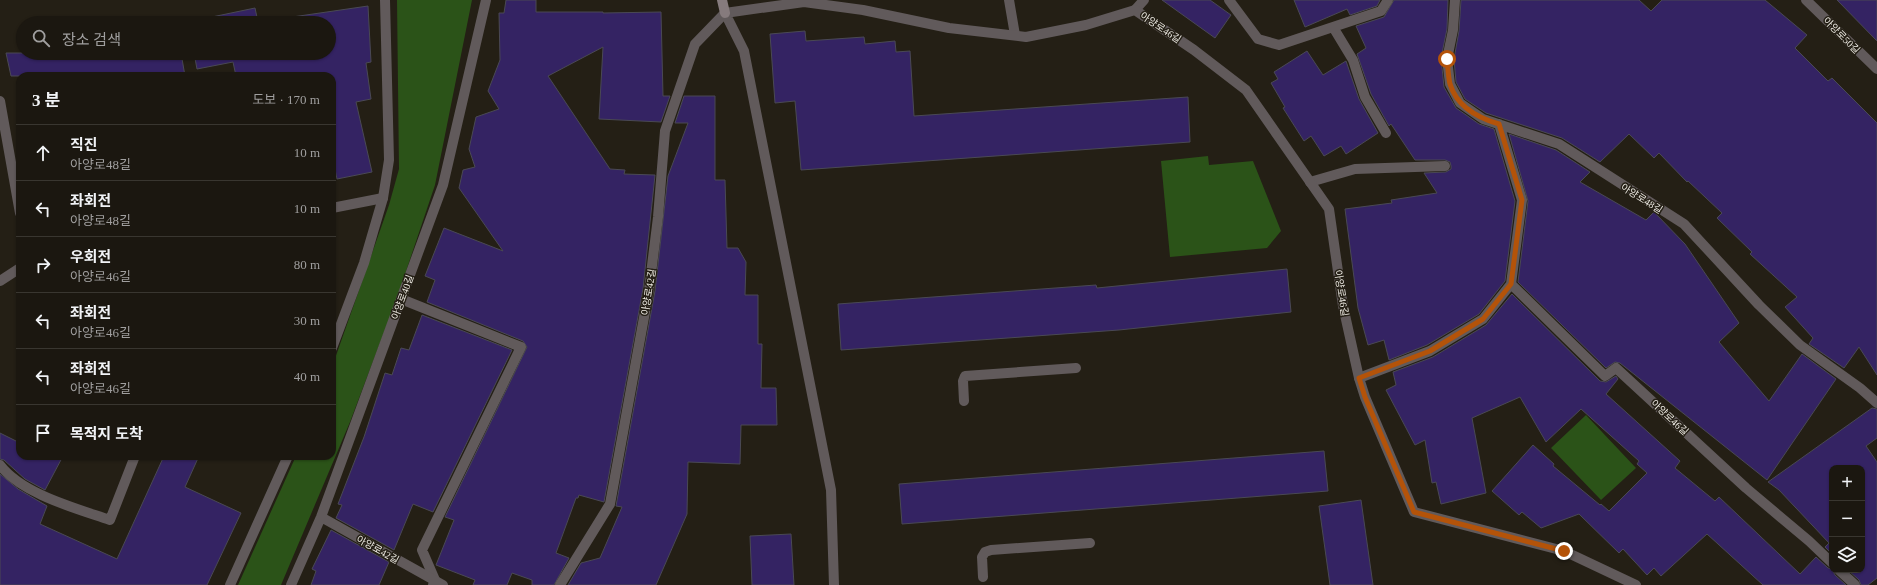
<!DOCTYPE html>
<html lang="ko">
<head>
<meta charset="utf-8">
<style>
  body { margin:0; font-family:"Times New Roman","Noto Sans KR",serif; background:#242019; color:#f1f3f6 }
  .controls { position:absolute; right:12px; bottom:12px; display:grid; overflow:hidden; border-radius:8px; box-shadow:0 1px 3px #0004 }
  .controls button { width:36px; height:36px; display:grid; place-items:center; padding:0; border:0; border-bottom:1px solid #393630; background:#1b1710; color:#f1f3f6; font:20px sans-serif }
  .stop { position:absolute; width:12px; height:12px; margin:-9px; border:3px solid #b45309; border-radius:50%; background:#fff }
  .stop.end { background:#b45309; border-color:#fff; box-shadow:0 1px 4px #0008 }
  .list { margin:0; padding:0; list-style:none }
  h2 { display:flex; justify-content:space-between; align-items:center; height:52px; margin:0; padding:0 16px; font-size:17px }
  h2 small { font-size:13px; font-weight:400; color:#a09f9f }
  .list li { display:grid; grid-template-columns:26px 1fr auto; gap:12px; align-items:center; box-sizing:border-box; height:56px; padding:0 16px; border-top:1px solid #393630 }
  .list b { display:block; font-size:15px; white-space:nowrap }
  .list p { margin:0; font-size:13px; white-space:nowrap; color:#a09f9f }
  .list em { font-size:13px; font-style:normal; color:#a09f9f }
  .icon { flex:none; width:22px; height:22px; fill:none; stroke:currentColor; stroke-width:2; stroke-linecap:round; stroke-linejoin:round }
  .map { position:relative; flex:none; width:1877px; height:585px; overflow:hidden }
  .search { position:absolute; background:#1b1710; box-shadow:0 1px 3px #0004; left:16px; top:16px; width:320px; height:44px; display:flex; align-items:center; gap:10px; box-sizing:border-box; padding:0 14px; border-radius:22px; color:#a09f9f; font-size:15px }
  .panel { position:absolute; background:#1b1710; box-shadow:0 1px 3px #0004; left:16px; top:72px; width:320px; height:388px; border-radius:12px }
  .map>svg:first-child { display:block }
  .green { fill:#2b5318 }
  .building { fill:#342363; stroke:#4a4954 }
  .lines { fill:none; stroke-linecap:round; stroke-linejoin:round }
  .lane { stroke:#615a5b; stroke-width:10 }
  .street { stroke:#615a5b; stroke-width:10 }
  .secondary { stroke:#867b7d; stroke-width:10 }
  .route { stroke:#b45309; stroke-width:5 }
  .labels { text-anchor:middle; stroke-width:3; stroke-linejoin:round; paint-order:stroke }
  .street-label { font-size:10px; fill:#edeae3; stroke:#241f15 }
</style>
</head>
<body>
<div class="map">
<svg width="1877" height="585" viewBox="0 0 1877 585">
  <rect width="100%" height="100%" fill="#241f15"/>
  <path class="green" d="M397 0H472L435 185 397 298 350 422 281 585H238L296 456H332V367L389 205 399 169Z
    M1208 156 1209 165 1253 161 1281 231 1267 248 1170 257 1161 161Z
    M1586 415 1636 468 1601 500 1551 448Z"/>
  <path class="building" d="M506 0H536V12H603V13L661 12 663 96H670L661 122 599 119 603 47 548 76 610 169 625 170 624 174 655 175 643 289 604 502 579 495 578 498H576L556 553 569 558 554 585H532V580L512 573 507 585H473L475 580 436 565 454 520 445 517 527 347 523 341 427 302 435 280 425 276 444 228 503 251 459 188 463 170 475 167 469 149 476 117 499 109 488 91 500 60 499 13H504Z
    M1162 0H1210L1231 15 1215 38Z
    M1294 0H1380L1377 6 1350 15 1347 9 1305 27Z
    M1394 0H1448L1447 29 1441 58 1444 87 1456 108 1479 124 1494 129 1515 201 1505 281 1479 314 1427 345 1389 360 1384 340 1368 345 1358 308 1345 209 1392 203 1391 200 1437 193 1424 173 1446 172 1451 169V166L1450 162 1445 160H1415L1391 124 1389 126 1371 94 1357 54 1366 48 1356 26 1384 17Z
    M1461 0H1639L1651 11 1662 0H1765L1807 35 1795 48 1828 81 1832 78 1877 123V375L1859 347 1844 368 1809 344 1813 338 1785 307 1797 297 1750 254 1752 252 1717 218 1722 213 1688 181 1687 182 1659 153 1654 158 1629 134 1600 162 1562 138 1486 113 1465 99 1456 82 1454 59 1459 31Z
    M1837 0H1877V41Z
    M368 6 371 62 366 63 371 99 356 102 372 172 337 179 332 155V76H236L233 62 197 69 194 53H329V23H188V22L255 8 258 22Z
    M805 31 806 41 864 37 865 44 895 41 896 52 910 51 914 116 1188 97 1190 142 801 170 795 101 775 103 770 34Z
    M1307 51 1323 75 1346 61 1359 99 1378 133 1346 154 1341 146 1324 156 1311 136 1304 141 1283 108 1285 107 1271 83 1278 79 1274 72Z
    M6 53H181L185 76H11Z
    M684 96H715V180H725L727 248H738L746 262 745 295H758V344H762L761 388H776L777 425H741L740 464 688 462 687 514 656 585H568L581 563 600 558 622 507 616 506 655 291 668 176 688 123H675Z
    M1509 134 1556 150 1590 172 1580 182 1646 220 1654 212 1685 244 1739 323 1719 342 1769 401 1802 354 1836 379 1767 480 1620 363 1615 362 1606 368 1518 282 1528 201Z
    M1287 269 1291 312 1119 330 841 350 838 304 1096 285 1097 288Z
    M1512 294 1600 381 1606 382 1616 376 1618 379 1606 394 1680 461 1675 468 1715 501 1719 497 1800 574 1816 557 1828 568 1832 569 1835 575 1846 585H1763L1707 534 1661 576 1654 568 1647 575 1623 549 1619 553 1579 514 1541 528 1522 512 1519 515 1492 491 1533 445 1554 464 1553 466 1600 505 1601 504 1609 511 1647 473 1637 464 1639 461 1581 409 1546 442 1520 397 1472 418 1486 493 1441 504 1436 482 1432 483 1425 440 1415 445 1386 390 1396 385 1393 372 1433 357 1486 325Z
    M422 315 512 350 433 512 413 504 394 550 336 518 342 505 338 504 364 437 385 373 392 375 401 348 409 350Z
    M1872 408 1877 409V438L1866 446 1877 462V578L1868 585H1861L1859 580 1848 570H1862V468H1832V554L1825 547 1829 543 1779 490 1768 482Z
    M0 433 20 443V456H63L45 490 25 479 4 460 0 459Z
    M1324 451 1328 491 902 524 899 484Z
    M164 456H199L185 487 241 513 207 585H0V474L18 489 47 506 40 524 117 559Z
    M1361 500 1373 585H1330L1319 506Z
    M331 530 389 562 379 585H311L316 571 312 569Z
    M791 534 794 585H752L750 536Z"/>
  <g class="lines">
    <path class="lane" d="M1009 0 1015 35
      M1229 0 1258 39 1279 45 1381 11 1388 0
      M1455 0 1453 30 1447 59 1450 84 1460 103 1483 119 1559 144 1684 224 1759 305 1800 345 1860 388 1877 403
      M1135 10 1144 0
      M1333 27 1353 60 1365 97 1386 133
      M0 101 20 213
      M1310 182 1355 169 1445 166
      M332 208 383 198
      M0 281 20 268
      M1511 284 1605 376 1616 368 1746 488 1809 541 1832 563
      M401 299 521 347 422 550 435 580 433 585
      M1359 378 1430 351 1483 319 1511 284 1522 200 1499 124
      M964 401 963 381 965 376 1076 368
      M0 465C22 494 75 508 110 520L135 456
      M1839 570 1855 585
      M983 577 982 557 985 552 991 550 1090 543
      M560 585 610 504 649 290 658 217 665 131 695 44 725 13"/>
    <path class="street" d="M1806 0 1877 69
      M332 348 364 263 383 198 389 160 385 0
      M321 517 443 585
      M230 585 288 456
      M291 585 321 517 443 185 486 0
      M834 585 831 490 744 51 725 13 804 2 863 10 949 28 1026 37 1086 25 1135 10 1194 50 1246 90 1329 209 1343 306 1359 378 1365 397 1414 512 1564 551 1636 585"/>
    <path class="secondary" d="M722 0 725 13"/>
  </g>
  <g class="lines">
    <path class="route" d="M1447 59C1448 67 1448 76 1450 84 1457 107 1478 118 1499 124L1522 200 1511 284 1483 319 1430 351 1359 378 1365 397 1414 512 1564 551"/>
  </g>
  <g class="labels">
    <g class="street-label">
      <text transform="translate(1161 27) rotate(34)" y="4">아양로46길</text>
      <text transform="translate(1842 35) rotate(45)" y="4">아양로50길</text>
      <text transform="translate(1642 198) rotate(32)" y="4">아양로48길</text>
      <text transform="translate(648 292) rotate(-81)" y="4">아양로42길</text>
      <text transform="translate(1342 293) rotate(81)" y="4">아양로46길</text>
      <text transform="translate(402 297) rotate(-70)" y="4">아양로40길</text>
      <text transform="translate(1670 417) rotate(43)" y="4">아양로46길</text>
      <text transform="translate(378 549) rotate(29)" y="4">아양로42길</text>
    </g>
  </g>
</svg>
<div class="controls">
<button>+</button>
<button>−</button>
<button><svg class="icon" aria-label="layers" viewBox="0 0 24 24"><path d="M12 4l9 5-9 5-9-5zM3 14l9 5 9-5"/></svg></button>
</div>
<div class="stop" style="left:1447px;top:59px"></div>
<div class="stop end" style="left:1564px;top:551px"></div>
<div class="search"><svg class="icon" aria-label="search" viewBox="0 0 24 24"><circle cx="10" cy="10" r="6"/><path d="M15 15l6 6"/></svg>장소 검색</div>
<section class="panel">
<h2>3 분<small>도보 · 170 m</small></h2>
<ul class="list">
<li><svg class="icon" aria-label="ahead" viewBox="0 0 24 24"><path d="M12 20V5M6 11l6-6 6 6"/></svg><div><b>직진</b><p>아양로48길</p></div><em>10 m</em></li>
<li><svg class="icon" aria-label="left" viewBox="0 0 24 24"><path d="M17 20v-9H6M10 6l-5 5 5 5"/></svg><div><b>좌회전</b><p>아양로48길</p></div><em>10 m</em></li>
<li><svg class="icon" aria-label="right" viewBox="0 0 24 24"><path d="M7 20v-9h11M14 6l5 5-5 5"/></svg><div><b>우회전</b><p>아양로46길</p></div><em>80 m</em></li>
<li><svg class="icon" aria-label="left" viewBox="0 0 24 24"><path d="M17 20v-9H6M10 6l-5 5 5 5"/></svg><div><b>좌회전</b><p>아양로46길</p></div><em>30 m</em></li>
<li><svg class="icon" aria-label="left" viewBox="0 0 24 24"><path d="M17 20v-9H6M10 6l-5 5 5 5"/></svg><div><b>좌회전</b><p>아양로46길</p></div><em>40 m</em></li>
<li><svg class="icon" aria-label="arrive" viewBox="0 0 24 24"><path d="M6 21V4h12l-3 4 3 4H6"/></svg><div><b>목적지 도착</b></div></li>
</ul>
</section>
</div>
</body>
</html>
